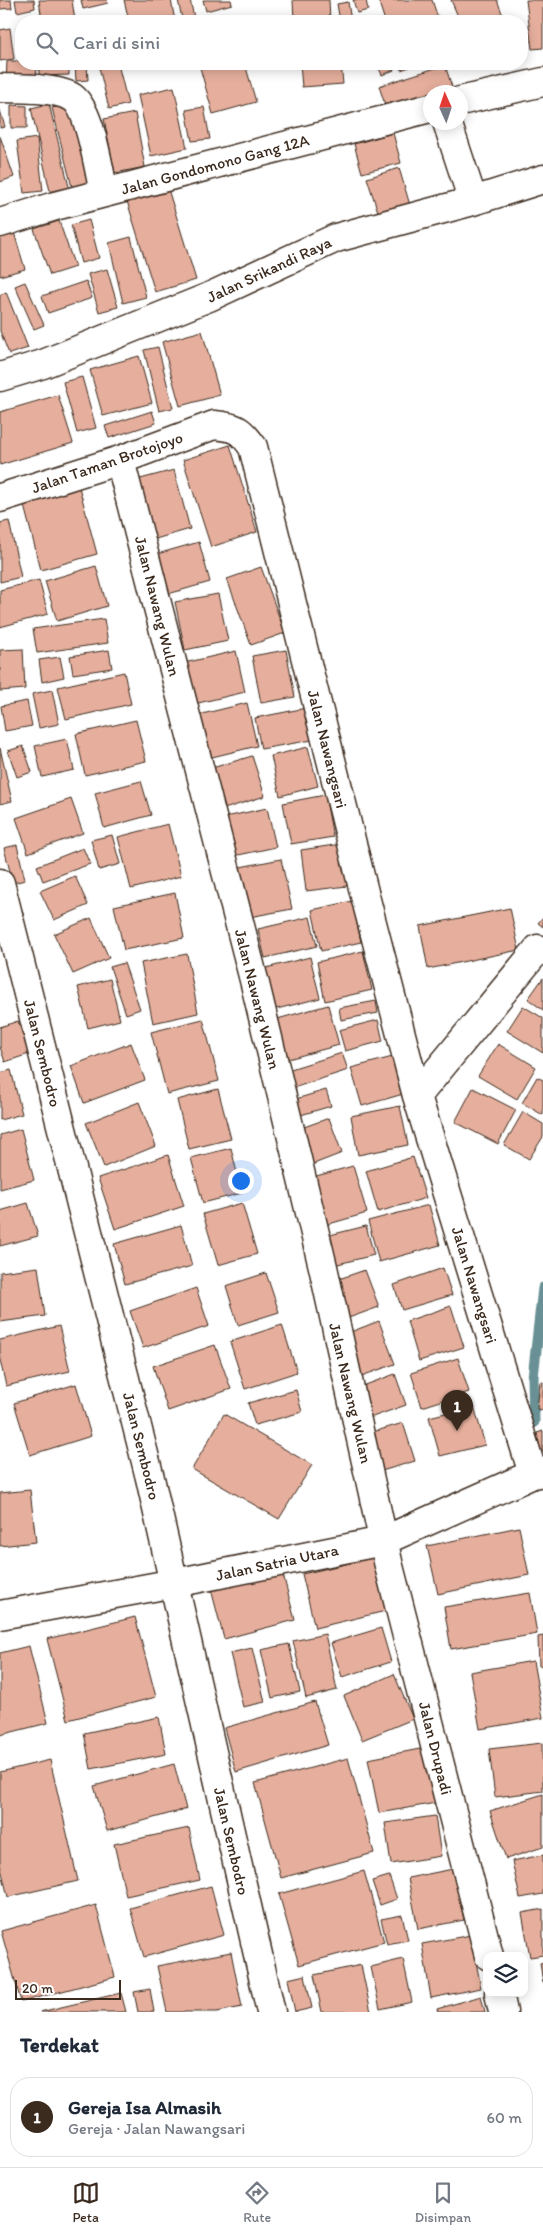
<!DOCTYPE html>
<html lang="id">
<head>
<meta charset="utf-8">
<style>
  body { margin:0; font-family:Itim,sans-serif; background:#f2f2f3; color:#1f2937 }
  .controls { position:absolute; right:15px; bottom:15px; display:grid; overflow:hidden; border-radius:10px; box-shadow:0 2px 12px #0003 }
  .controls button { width:45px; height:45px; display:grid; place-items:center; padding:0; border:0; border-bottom:1px solid #e0e1e3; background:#fff; color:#1f2937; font:25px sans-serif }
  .compass { position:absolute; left:423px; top:85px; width:45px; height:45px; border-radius:50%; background:#fff; box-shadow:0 2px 12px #0003; rotate:357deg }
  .scale { position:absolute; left:15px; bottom:12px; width:106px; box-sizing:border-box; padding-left:5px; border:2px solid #3b2a1e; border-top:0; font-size:14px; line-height:18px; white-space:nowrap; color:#3b2a1e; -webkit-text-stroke:4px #fff; paint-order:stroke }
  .you { position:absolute; left:240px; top:1180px; width:18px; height:18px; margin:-12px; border:4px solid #fff; border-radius:50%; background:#1a73e8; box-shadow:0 0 0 8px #1a73e833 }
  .badge { display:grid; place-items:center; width:32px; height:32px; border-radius:50%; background:#3b2a1e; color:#fff; font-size:16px; font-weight:700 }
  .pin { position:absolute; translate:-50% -41px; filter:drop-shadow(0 1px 2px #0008) }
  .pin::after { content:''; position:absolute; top:26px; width:18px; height:15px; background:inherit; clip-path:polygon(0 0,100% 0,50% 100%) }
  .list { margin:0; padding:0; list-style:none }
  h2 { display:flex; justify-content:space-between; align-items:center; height:65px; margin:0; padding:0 20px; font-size:21px }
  h2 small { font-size:16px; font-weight:400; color:#747a83 }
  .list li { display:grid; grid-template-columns:32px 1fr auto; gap:15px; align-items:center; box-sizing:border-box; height:80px; margin:0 10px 10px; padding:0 10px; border:1px solid #e0e1e3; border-radius:20px }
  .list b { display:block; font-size:19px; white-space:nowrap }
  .list p { margin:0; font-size:16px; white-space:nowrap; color:#747a83 }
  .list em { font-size:16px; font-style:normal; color:#747a83 }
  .icon { flex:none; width:28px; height:28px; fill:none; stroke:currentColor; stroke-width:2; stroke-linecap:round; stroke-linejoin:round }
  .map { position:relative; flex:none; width:543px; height:2012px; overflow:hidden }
  .search { position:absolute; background:#fff; box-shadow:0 2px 12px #0003; left:15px; right:15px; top:15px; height:55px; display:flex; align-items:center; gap:12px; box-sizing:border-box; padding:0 18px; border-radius:20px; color:#747a83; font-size:19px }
  .sheet { height:155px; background:#fff }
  nav { display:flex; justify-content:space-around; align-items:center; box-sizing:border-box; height:70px; border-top:1px solid #e0e1e3; background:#fff; font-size:14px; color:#747a83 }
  nav a { display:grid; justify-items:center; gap:2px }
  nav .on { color:#3b2a1e }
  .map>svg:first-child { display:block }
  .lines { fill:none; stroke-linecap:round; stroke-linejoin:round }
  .stream { stroke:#699195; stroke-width:11 }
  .building { fill:#e6af9d; stroke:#3b2a1e }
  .minor-casing { stroke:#3b2a1e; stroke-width:31 }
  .minor { stroke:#fff; stroke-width:28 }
  .labels { text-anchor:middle; stroke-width:5; stroke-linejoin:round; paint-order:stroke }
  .street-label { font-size:16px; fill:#3b2a1e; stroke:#fff }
</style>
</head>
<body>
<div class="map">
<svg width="543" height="2012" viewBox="0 0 543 2012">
  <rect width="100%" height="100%" fill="#fff"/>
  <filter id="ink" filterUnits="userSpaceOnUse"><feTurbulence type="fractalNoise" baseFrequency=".02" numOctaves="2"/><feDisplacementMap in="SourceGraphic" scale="10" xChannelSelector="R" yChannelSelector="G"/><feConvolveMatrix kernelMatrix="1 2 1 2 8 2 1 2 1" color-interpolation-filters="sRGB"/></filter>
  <g filter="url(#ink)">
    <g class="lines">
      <path class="stream" d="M534 1422 533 1377 543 1288"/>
    </g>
    <path class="building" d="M0 0H11L12 8 0 9Z
      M15 0H34L35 8 17 12Z
      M39 0H72L75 21H42Z
      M81 0H107L108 3 83 9Z
      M124 0H171L175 21H129Z
      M178 0H190L194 17 182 19Z
      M203 0H231L232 4 206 11Z
      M293 0H329L330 21H294Z
      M353 0H366L368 10 357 13Z
      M378 0H432L439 21H385Z
      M451 0H497L505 21H460Z
      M526 0H543V48L532 49Z
      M348 2 351 21H340L337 4Z
      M21 26V51L17 27Z
      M10 28 14 59 0 61V30Z
      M7 61H21V64H37L36 85 6 84Z
      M39 64H69V75L39 76Z
      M75 64H87L88 80 76 81Z
      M113 64H118L128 104 109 109 99 67Z
      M199 64H245L256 102 213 114Z
      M300 64H341L343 84 302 87Z
      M377 64H391L394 70 382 75Z
      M399 64H418L401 70Z
      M445 65 452 87 386 108 379 86Z
      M174 87 187 148 151 156 138 95Z
      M74 103 95 186 73 191 52 108Z
      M49 104 71 195 52 200 31 108Z
      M11 105 27 106V128H11Z
      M204 107 210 139 192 141 186 110Z
      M0 110 5 127 0 128Z
      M135 113 145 167 115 173 104 119Z
      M393 133 401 163 362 173 354 144Z
      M0 136 14 177 0 182Z
      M37 138 43 191 24 193 17 141Z
      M399 168 412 212 381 221 367 178Z
      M168 189 196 280 155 292 127 201Z
      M89 220 99 258 81 263 71 225Z
      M59 221 75 267 50 275 34 229Z
      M13 229 25 269 0 276V233Z
      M131 237 146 297 123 303 109 243Z
      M107 269 118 307 99 312 88 274Z
      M86 281 92 298 48 313 42 296Z
      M25 282 44 325 34 329 15 286Z
      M6 292 28 348 9 354 0 331V295Z
      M202 331 220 395 180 406 162 342Z
      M158 347 173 408 159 411 144 350Z
      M139 356 152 403 103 416 90 370Z
      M82 377 96 428 77 433 63 382Z
      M58 395 73 443 0 465V412Z
      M152 411 156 423 109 438 105 426Z
      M230 445 257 532 211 547 183 460Z
      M174 470 190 529 145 542 129 482Z
      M79 487 97 554 41 570 23 502Z
      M9 521 21 577 0 582V523Z
      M199 542 210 582 168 594 157 554Z
      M96 566 107 606 57 621 45 581Z
      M261 567 285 633 251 645 227 579Z
      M39 580 48 614 0 627V590Z
      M218 594 228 641 185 650 175 602Z
      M104 619 108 643 37 653 33 629Z
      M23 649 25 689 0 691V650Z
      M109 650 112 668 73 674 70 656Z
      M286 650 295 697 261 703 252 656Z
      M236 651 245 692 194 704 184 663Z
      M60 657 64 677 42 682 39 660Z
      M124 672 131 704 66 719 58 687Z
      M52 690 59 724 39 728 32 694Z
      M27 701 32 726 5 731 1 706Z
      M247 703 257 746 204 759 194 716Z
      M306 708 312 740 261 749 255 718Z
      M136 720 146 761 85 775 76 734Z
      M67 739 74 770 42 777 35 746Z
      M23 746 32 772 17 777 8 751Z
      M308 747 318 786 280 796 271 756Z
      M0 748 12 801 0 804Z
      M252 756 265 796 224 809 212 768Z
      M141 781 151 815 104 828 95 793Z
      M325 795 333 837 291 844 283 803Z
      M71 799 83 833 28 853 16 818Z
      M267 808 276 847 229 857 221 818Z
      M168 824 181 876 131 889 118 837Z
      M112 835 120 864 99 870 91 840Z
      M341 844 347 886 306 891 301 850Z
      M17 845 25 880 13 883 4 848Z
      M83 848 90 864 43 881 37 866Z
      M281 859 292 909 244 918 235 868Z
      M75 876 88 905 54 920 40 891Z
      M175 893 184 938 124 950 114 906Z
      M352 901 361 942 321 951 312 910Z
      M510 908 519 950 428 969 420 926Z
      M310 917 317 946 265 958 258 929Z
      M543 917V927L538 923Z
      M91 918 109 958 73 974 54 934Z
      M363 951 372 990 325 1001 317 962Z
      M187 954 198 1013 153 1023 141 963Z
      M310 957 320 998 265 1012 254 971Z
      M124 963 140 1009 126 1014 110 967Z
      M543 978V1010L528 999Z
      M110 979 120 1020 88 1028 78 987Z
      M376 1001 378 1013 341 1020 339 1008Z
      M328 1005 339 1045 281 1061 270 1021Z
      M523 1006 543 1018V1053L507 1031Z
      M203 1019 219 1081 167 1094 151 1032Z
      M378 1020 383 1041 345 1051 339 1030Z
      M18 1021 29 1054 5 1062 0 1047V1027Z
      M131 1043 145 1080 84 1103 71 1066Z
      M498 1044 536 1067 517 1099 478 1076Z
      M342 1053 348 1070 287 1090 281 1072Z
      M400 1055 410 1092 362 1106 351 1068Z
      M11 1070 22 1114 0 1120V1073Z
      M537 1077 543 1080V1115L522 1103Z
      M473 1088 516 1110 498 1144 455 1122Z
      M218 1089 231 1139 189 1149 177 1100Z
      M326 1090 331 1106 294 1117 289 1101Z
      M139 1102 156 1146 104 1167 86 1123Z
      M400 1106 408 1145 358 1155 351 1116Z
      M523 1112 543 1124V1137L529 1159 504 1145Z
      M329 1118 342 1153 306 1167 293 1131Z
      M21 1129 34 1180 0 1189V1135Z
      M231 1148 242 1193 203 1203 191 1158Z
      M168 1155 184 1206 115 1229 98 1178Z
      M413 1157 426 1198 378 1212 366 1171Z
      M353 1166 367 1213 322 1226 309 1178Z
      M28 1203 38 1236 0 1246V1211Z
      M242 1203 257 1254 218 1265 203 1214Z
      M429 1205 440 1245 379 1262 368 1221Z
      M181 1225 192 1266 125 1284 114 1244Z
      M366 1226 374 1255 326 1267 318 1238Z
      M38 1267 45 1316 0 1322V1272Z
      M443 1268 452 1295 402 1310 394 1285Z
      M365 1270 379 1307 343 1320 330 1282Z
      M266 1273 279 1312 238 1325 226 1286Z
      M196 1288 209 1326 143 1348 130 1311Z
      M451 1306 464 1347 419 1361 407 1321Z
      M379 1321 395 1364 356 1378 340 1336Z
      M282 1325 297 1372 245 1389 230 1342Z
      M59 1326 70 1371 6 1386 0 1360V1340Z
      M215 1345 231 1389 168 1411 153 1366Z
      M458 1358 469 1392 422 1407 411 1373Z
      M395 1374 406 1405 364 1420 352 1390Z
      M540 1382H543V1410L537 1409Z
      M76 1384 91 1436 30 1455 14 1403Z
      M296 1390 302 1412 255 1425 248 1403Z
      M474 1406 485 1445 440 1456 429 1417Z
      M224 1414 312 1465 279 1519 192 1469Z
      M403 1423 415 1461 375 1473 363 1435Z
      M543 1431V1452L541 1453 537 1433Z
      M30 1490 36 1542 0 1546V1493Z
      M519 1527 529 1575 438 1594 427 1546Z
      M381 1556 394 1609 315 1628 302 1574Z
      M282 1571 295 1620 224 1639 211 1589Z
      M530 1593 537 1634 451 1649 444 1607Z
      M135 1617 156 1697 68 1720 47 1639Z
      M381 1628 391 1662 342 1677 331 1643Z
      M325 1634 337 1690 306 1698 293 1641Z
      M543 1636V1665L539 1666 538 1637Z
      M289 1644 300 1692 272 1698 261 1650Z
      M29 1646 48 1723 0 1735V1653Z
      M252 1648 265 1702 243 1707 230 1653Z
      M533 1661 543 1718 480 1729 470 1672Z
      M394 1674 413 1719 362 1740 344 1696Z
      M315 1702 328 1745 236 1772 224 1728Z
      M159 1717 166 1754 91 1769 84 1733Z
      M542 1743 543 1791 495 1797 489 1749Z
      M425 1748 436 1803 379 1813 368 1759Z
      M348 1758 374 1853 281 1878 255 1783Z
      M50 1760 78 1881 8 1897 0 1864V1772Z
      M174 1764 186 1809 107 1831 94 1786Z
      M543 1794V1847L506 1859 490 1811Z
      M435 1816 441 1856 391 1864 385 1823Z
      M189 1828 200 1880 126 1896 114 1844Z
      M543 1855V1894L520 1898 512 1861Z
      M453 1869 464 1920 418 1929 408 1878Z
      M364 1871 384 1942 299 1965 279 1894Z
      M389 1876 397 1899 380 1905 372 1881Z
      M211 1886 224 1935 144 1957 130 1908Z
      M96 1905 115 1977 21 2002 1 1931Z
      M543 1909V1955L530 1957 522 1913Z
      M402 1915 408 1940 387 1944 381 1919Z
      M471 1935 481 1988 431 1998 422 1944Z
      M231 1952 242 2007 217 2012H167L157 1966Z
      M403 1959 412 2002 380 2009 371 1967Z
      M543 1962V1983L540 1963Z
      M361 1965 371 2012H322L314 1975Z
      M305 1975 312 2008 295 2012 288 1979Z
      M150 1989 154 2012H138L134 1992Z
      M121 1993 126 2012H40Z
      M481 1996 485 2012H438L437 2009Z"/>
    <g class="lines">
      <defs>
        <path id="minor" d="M0 88C22 89 49 87 70 96 90 105 99 172 104 193
          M460 101 543 82
          M447 122 473 201
          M0 223 55 206 430 108
          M0 377 43 364 209 297 336 238 473 201 543 179
          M120 460 255 984 323 1267 389 1566 489 1956
          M0 498 120 460 214 425C236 427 240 429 253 447L364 892 417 1096 533 1474
          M0 883 150 1478 271 2012
          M417 1096 538 949
          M0 1615 175 1583 383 1541 533 1474 543 1472
          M499 1993 503 2012"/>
      </defs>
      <use href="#minor" class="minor-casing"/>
      <use href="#minor" class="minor"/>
    </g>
  </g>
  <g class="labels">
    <g class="street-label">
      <text transform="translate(215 164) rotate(-15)" y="6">Jalan Gondomono Gang 12A</text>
      <text transform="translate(269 269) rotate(-25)" y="6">Jalan Srikandi Raya</text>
      <text transform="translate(107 462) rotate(-19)" y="6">Jalan Taman Brotojoyo</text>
      <text transform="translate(158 606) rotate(76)" y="6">Jalan Nawang Wulan</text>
      <text transform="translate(328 749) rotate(76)" y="6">Jalan Nawangsari</text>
      <text transform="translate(258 999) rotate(76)" y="6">Jalan Nawang Wulan</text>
      <text transform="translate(43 1053) rotate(76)" y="6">Jalan Sembodro</text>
      <text transform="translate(475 1285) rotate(73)" y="6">Jalan Nawangsari</text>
      <text transform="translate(351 1393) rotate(77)" y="6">Jalan Nawang Wulan</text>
      <text transform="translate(142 1446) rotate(76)" y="6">Jalan Sembodro</text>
      <text transform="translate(277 1562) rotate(-12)" y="6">Jalan Satria Utara</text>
      <text transform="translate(436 1748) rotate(76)" y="6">Jalan Drupadi</text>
      <text transform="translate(232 1841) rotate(77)" y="6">Jalan Sembodro</text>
    </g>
  </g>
</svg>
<div class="controls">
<button><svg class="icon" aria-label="layers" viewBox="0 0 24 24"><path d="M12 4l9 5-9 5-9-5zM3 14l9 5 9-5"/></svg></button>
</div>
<svg class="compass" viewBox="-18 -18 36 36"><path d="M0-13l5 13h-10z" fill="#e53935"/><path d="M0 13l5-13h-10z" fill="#747a83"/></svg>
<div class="scale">20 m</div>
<div class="you"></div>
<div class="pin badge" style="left:457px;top:1431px">1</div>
<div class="search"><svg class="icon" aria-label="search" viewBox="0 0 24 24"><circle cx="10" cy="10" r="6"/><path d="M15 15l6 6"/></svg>Cari di sini</div>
</div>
<section class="sheet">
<h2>Terdekat<small></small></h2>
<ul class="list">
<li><span class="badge">1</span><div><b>Gereja Isa Almasih</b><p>Gereja · Jalan Nawangsari</p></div><em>60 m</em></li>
</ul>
</section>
<nav>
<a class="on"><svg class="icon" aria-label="map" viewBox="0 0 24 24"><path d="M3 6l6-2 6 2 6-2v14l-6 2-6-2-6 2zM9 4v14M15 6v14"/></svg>Peta</a>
<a><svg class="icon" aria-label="directions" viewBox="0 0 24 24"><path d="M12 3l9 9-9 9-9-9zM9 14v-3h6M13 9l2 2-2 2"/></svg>Rute</a>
<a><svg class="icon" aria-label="saved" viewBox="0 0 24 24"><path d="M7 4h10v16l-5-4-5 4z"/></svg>Disimpan</a>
</nav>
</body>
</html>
